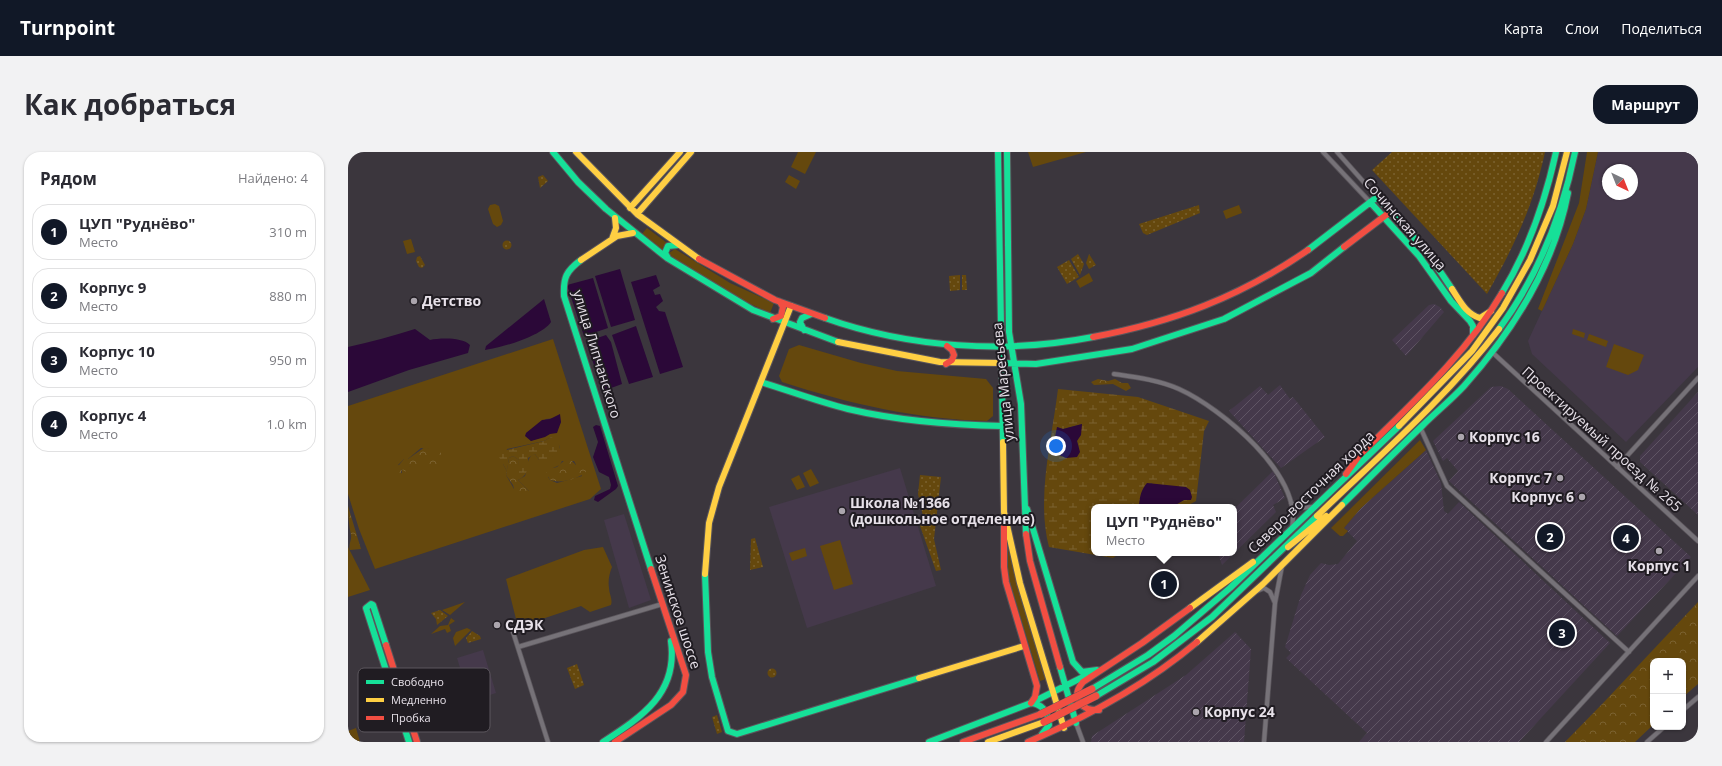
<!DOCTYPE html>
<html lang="ru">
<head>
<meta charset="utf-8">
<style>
  body { margin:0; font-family:"Open Sans",sans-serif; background:#f2f2f3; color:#2b2b33 }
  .controls { position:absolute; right:12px; bottom:12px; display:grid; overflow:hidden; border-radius:8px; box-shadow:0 1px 3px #0004 }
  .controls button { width:36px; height:36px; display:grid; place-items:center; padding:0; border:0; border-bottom:1px solid #e1e1e2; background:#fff; color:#2b2b33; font:20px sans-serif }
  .compass { position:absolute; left:1254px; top:12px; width:36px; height:36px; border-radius:50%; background:#fff; box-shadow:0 1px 3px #0004; rotate:137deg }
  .you { position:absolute; left:708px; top:294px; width:14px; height:14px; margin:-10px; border:3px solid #fff; border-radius:50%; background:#1a73e8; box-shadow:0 0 0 6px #1a73e833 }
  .badge { display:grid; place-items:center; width:26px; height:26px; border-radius:50%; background:#111827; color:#fff; font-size:13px; font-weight:700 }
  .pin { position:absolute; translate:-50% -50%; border:2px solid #fff; box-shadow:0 1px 4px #0006 }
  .popup { position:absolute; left:743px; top:352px; width:146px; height:52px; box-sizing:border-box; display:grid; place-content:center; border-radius:8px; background:#fff; filter:drop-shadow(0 1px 3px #0005); font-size:13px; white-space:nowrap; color:#7c7c81 }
  .popup b { font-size:15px; color:#2b2b33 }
  .popup::after { content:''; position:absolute; left:50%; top:100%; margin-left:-8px; border:8px solid transparent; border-top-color:#fff }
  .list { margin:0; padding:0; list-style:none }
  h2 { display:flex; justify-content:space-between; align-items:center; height:52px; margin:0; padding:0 16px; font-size:17px }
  h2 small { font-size:13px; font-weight:400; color:#7c7c81 }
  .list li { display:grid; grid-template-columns:26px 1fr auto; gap:12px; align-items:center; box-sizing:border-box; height:56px; margin:0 8px 8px; padding:0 8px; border:1px solid #e1e1e2; border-radius:16px }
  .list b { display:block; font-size:15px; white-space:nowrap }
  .list p { margin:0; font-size:13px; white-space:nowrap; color:#7c7c81 }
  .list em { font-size:13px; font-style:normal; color:#7c7c81 }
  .map { position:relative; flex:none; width:1350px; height:590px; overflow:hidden; border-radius:16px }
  header { display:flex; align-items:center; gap:24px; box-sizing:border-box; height:56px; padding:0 20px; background:#111827; color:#fff }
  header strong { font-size:19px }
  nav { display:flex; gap:22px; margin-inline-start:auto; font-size:14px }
  .intro { display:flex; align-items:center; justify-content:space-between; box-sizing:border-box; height:96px; padding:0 24px }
  h1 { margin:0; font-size:28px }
  .button { padding:10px 18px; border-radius:16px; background:#111827; color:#fff; font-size:14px; font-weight:700 }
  main { display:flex; gap:24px; padding:0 24px }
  aside { flex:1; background:#fff; border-radius:16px; box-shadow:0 1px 3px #0004 }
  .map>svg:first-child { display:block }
  .built { fill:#45394b; fill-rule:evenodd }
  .industrial { fill:url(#industrial-furrows) }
  .grass { fill:#65480d; fill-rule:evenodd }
  .forest { fill:url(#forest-crowns) }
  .wetland { fill:url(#wetland-marsh); fill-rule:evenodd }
  .park { fill:url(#park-dots) }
  .water { fill:#2b0838 }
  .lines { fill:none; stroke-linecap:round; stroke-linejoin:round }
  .street-casing { stroke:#5a555b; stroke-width:5.5 }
  .fast-casing { stroke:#5a555b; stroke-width:8 }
  .slow-casing { stroke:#5a555b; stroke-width:8 }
  .jam-casing { stroke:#5a555b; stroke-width:8 }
  .street { stroke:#767278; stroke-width:4 }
  .fast { stroke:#16e098; stroke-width:6 }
  .slow { stroke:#ffcf43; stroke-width:6 }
  .jam { stroke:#f24e42; stroke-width:6 }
  .jam-bridge-casing { stroke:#5a555b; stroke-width:8; stroke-linecap:butt }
  .jam-bridge { stroke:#f24e42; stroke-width:7 }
  .poi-dot { fill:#aba5ad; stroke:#201c22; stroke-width:1.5 }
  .labels { text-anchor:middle; stroke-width:4; stroke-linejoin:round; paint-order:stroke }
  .street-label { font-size:14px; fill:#e7e1e9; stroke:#201c22 }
  .poi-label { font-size:14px; font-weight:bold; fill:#e7e1e9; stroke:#201c22; text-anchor:start }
  .key { fill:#201c22; stroke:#5c575e; stroke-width:1 }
  .key-label { font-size:11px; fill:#e7e1e9 }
</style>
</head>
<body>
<header>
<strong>Turnpoint</strong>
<nav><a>Карта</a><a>Слои</a><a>Поделиться</a></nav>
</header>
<div class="intro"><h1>Как добраться</h1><a class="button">Маршрут</a></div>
<main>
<aside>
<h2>Рядом<small>Найдено: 4</small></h2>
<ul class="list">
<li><span class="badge">1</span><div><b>ЦУП &quot;Руднёво&quot;</b><p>Место</p></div><em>310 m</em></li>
<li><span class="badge">2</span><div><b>Корпус 9</b><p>Место</p></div><em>880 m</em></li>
<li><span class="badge">3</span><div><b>Корпус 10</b><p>Место</p></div><em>950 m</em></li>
<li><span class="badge">4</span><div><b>Корпус 4</b><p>Место</p></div><em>1.0 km</em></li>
</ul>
</aside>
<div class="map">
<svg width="1350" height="590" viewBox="0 0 1350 590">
  <defs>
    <pattern id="industrial-furrows" width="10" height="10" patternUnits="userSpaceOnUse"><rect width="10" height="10" fill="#45394b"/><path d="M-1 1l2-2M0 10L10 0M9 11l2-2" fill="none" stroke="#605565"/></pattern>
    <pattern id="forest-crowns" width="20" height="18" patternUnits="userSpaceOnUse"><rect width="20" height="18" fill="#65480d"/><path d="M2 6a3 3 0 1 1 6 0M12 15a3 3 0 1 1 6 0" fill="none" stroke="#7b6230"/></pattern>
    <pattern id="wetland-marsh" width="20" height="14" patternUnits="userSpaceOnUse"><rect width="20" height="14" fill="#65480d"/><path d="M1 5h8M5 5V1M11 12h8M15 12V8" fill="none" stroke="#7b6230"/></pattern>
    <pattern id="park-dots" width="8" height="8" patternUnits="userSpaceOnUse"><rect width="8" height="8" fill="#65480d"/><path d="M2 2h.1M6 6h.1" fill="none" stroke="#7b6230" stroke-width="1.8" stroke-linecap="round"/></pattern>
  </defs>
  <rect width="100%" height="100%" fill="#3b363d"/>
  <path class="built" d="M1250 0H1350V215L1278 290 1184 202 1180 189 1225 92 1238 57ZM1260 18H1284V42H1260Z
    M552 316 588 434 459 476 421 355Z
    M276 362 303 448 281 456 256 368Z
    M135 498 148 541 114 552 106 529 115 526 109 506Z"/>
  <path class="industrial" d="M1086 152 1092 155 1096 160 1058 204 1044 188 1081 153Z
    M932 233 942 247 945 245 977 285 933 316 881 259 912 234 920 243Z
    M1153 234 1160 237 1343 405 1269 484 1101 329 1110 319 1099 306 1095 309 1085 289 1143 235Z
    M1350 240V363L1292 310V304Z
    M1078 298 1093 331 1096 359 1100 362 1111 350 1262 491 1171 590H1011L1019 581 938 506 943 501 937 495 953 443 962 423 973 411 981 413 990 412 1009 389 996 376 1013 356Z
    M925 319 937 346 925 353 928 360 874 413 870 401H886V357Z
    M887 480 903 497 896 590H743L744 584 838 523Z"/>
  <path class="grass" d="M450 0H468L457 22 443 15Z
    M680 0H738L685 15Z
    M1239 0H1250L1238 57 1225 92 1194 159 1190 157 1231 51Z
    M441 23 452 29 448 37 437 30Z
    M147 52 151 54 155 69 153 73 149 75 145 72 140 57 142 53Z
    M891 53 894 61 878 67 875 59Z
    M299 76 319 91 314 99 293 83Z
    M63 87 67 100 59 102 55 89Z
    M327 97 382 131 426 151 422 161 390 146 322 105 321 101Z
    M741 121 745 129 732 136 728 129Z
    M1225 177 1237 181 1236 186 1224 182Z
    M1241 182 1260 189 1258 195 1239 188Z
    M205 187 253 337 242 347 27 417 11 377 0 342V254ZM206 266 213 270C207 283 195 284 183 289L178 281 198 267ZM203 285 211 293 212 297 205 304 191 308 187 302C178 304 180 316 177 324L170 328 181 339 166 337 158 323 159 319 155 312 159 297 196 289ZM73 296 81 297 83 316 62 314 54 317V321L49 322 50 313 56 307H60ZM214 309H226L234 324 209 331 202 328 200 325 205 316 212 313Z
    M1266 192 1296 203 1290 218 1280 223 1258 215Z
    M451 193 513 211 549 219 638 227 645 236V264L639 269C567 267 502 252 434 230L431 224 441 197Z
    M1072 288 1078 298 1013 356 996 376 1000 379 995 384H992L983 376Z
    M463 317 471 331 462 335 455 321Z
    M451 323 457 335 449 338 443 327Z
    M492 388 505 432 486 438 472 394Z
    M659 393 698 527 692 529 660 424Z
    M0 395 22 438 0 445Z
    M255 395 264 415C261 422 260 429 261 436 261 442 265 447 263 453L242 460 233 454 170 475 158 427 236 398Z
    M457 396 459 404 444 409 441 401Z
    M117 450 102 463 94 458Z
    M22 459H24L65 590H63Z
    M103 466 107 469 101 473 103 479 99 481 97 477 83 482 92 474 100 473Z
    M119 476 123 478 107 494 105 486 108 480Z
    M8 576 12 590H2L0 579Z"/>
  <path class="forest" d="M750 227 760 229 767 227 774 231H780L783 236 778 239 765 232 746 233 743 230Z
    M77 295 81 297 89 296 94 302 87 316H75L68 319 62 314 57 320 54 317 52 325 45 318 46 314 51 313 56 307H60Z
    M165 304 171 308 170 328 181 339C176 344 173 342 167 340L165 333 158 323 161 306Z
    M218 307H222L228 313H232L239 318C234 327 211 332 202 328L198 321 201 317 209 315Z
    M0 354 13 397 2 398C0 393 4 388 3 383 1 373 0 364 0 354Z
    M1350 450V532L1335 545V509H1305V573L1287 590H1217L1257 549Z"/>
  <path class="wetland" d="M710 237 790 245 861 269 856 279 848 349 837 355H824L836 348 803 331 791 353 793 355H746V401H772L765 406 701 395C688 346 704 287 710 237ZM734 272 729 289 731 296 709 275 715 277Z
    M203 285 210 289 213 301 195 309 191 308 187 302 180 306C181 315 180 323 170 328L169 320 171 308 165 304 161 306 159 319 151 305 155 299 196 289Z"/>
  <path class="park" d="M1044 0H1197C1186 52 1166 95 1139 142L1024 18Z
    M195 23 200 29 192 36 190 25Z
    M851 53 852 61 799 83 795 81 791 72Z
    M154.5 93a4.5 4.5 0 1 1 9 0a4.5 4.5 0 1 1-9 0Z
    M730 102 736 112 732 123 723 107Z
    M741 102 748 113 741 117 738 111Z
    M72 104 77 113 74 116 71 115 68 109 69 105Z
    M721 108 731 125 719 132 709 115Z
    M612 123V138L602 139 601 124Z
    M614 123H618L619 138H614Z
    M572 323 593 325 586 387 593 418 588 419 572 374 575 364 570 342Z
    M407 386 415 415 402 418 403 387Z
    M92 458 100 464 89 473 88 467 83 461Z
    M124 479 132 484 133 487 120 491 118 486Z
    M229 512 236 533 227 537 219 516Z
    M419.5 521a4.5 4.5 0 1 1 9 0a4.5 4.5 0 1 1-9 0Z
    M107 533 112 548 107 549 102 534Z
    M125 549 127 556 111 561 109 554Z
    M369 563 374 580 369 582 364 565Z"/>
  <path class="water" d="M272 117 287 168 263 175 247 124Z
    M308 123 312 134 305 138 307 143 312 142 315 149 308 155 311 159 317 160 335 215 312 222 283 130Z
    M245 126 260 176 236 184 219 133Z
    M196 147 203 170C194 184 153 196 137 198L138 194Z
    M288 174 305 225 281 232 264 183Z
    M67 177 82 188C92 186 114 185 122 193L120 201 61 218 0 240V195C23 190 45 184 67 177Z
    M258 183 263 190 274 232 255 239 238 190Z
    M212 262 213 270 209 281 202 282 197 285 183 289 177 284 178 281 194 268 202 267Z
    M734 272 733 283 729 289 732 300 729 305 718 306 704 300 709 275 715 277Z
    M248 273 252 274 270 334 268 337 250 350 246 348 247 344 262 337 263 333 261 325 251 320 245 305 250 290 245 275Z
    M799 331 838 335 842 338 844 345 843 348H836L824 355H793L791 353C792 344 793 338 799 331Z"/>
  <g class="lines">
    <defs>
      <path id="street" d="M975 0 1022 50
        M989 0 1029 45
        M1144 200 1350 389
        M766 222C787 225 811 228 831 237 873 256 955 323 944 375
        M1073 277 1099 334 1281 500
        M1269 315 1350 226
        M943 351 950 356 965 355
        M909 439 916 436 922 440 927 451
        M165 480 200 590
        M170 495 311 453
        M1335 558 1350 545
        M728 571 735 590
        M916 590 927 451 934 414
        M1198 590 1350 424
        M1299 590 1316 575"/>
      <path id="fast" d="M205 0 230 30 258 57 319 106 405 158 490 190
        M650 0 655 290
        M659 0 661 180 673 252 678 382
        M1022 50 1071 104 1103 149 1122 169 1125 174V183
        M960 98 1029 45 1079 100 1104 137
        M320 106 317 101 320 94 330 93
        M233 108C218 119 215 126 216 144L303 417
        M1154 141C1181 97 1197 50 1208 0
        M477 166C561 196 658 202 745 185
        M1151 177C1190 124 1214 64 1227 0
        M456 178 452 170 454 166 463 162
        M653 211 688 212 784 197 876 167 963 121 996 95
        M413 230C442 239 471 250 500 257 551 269 603 273 655 274
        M994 353C1021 326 1047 300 1074 274 1088 260 1103 248 1116 234 1165 179 1206 113 1220 41
        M679 357 725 510 734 520 749 518
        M357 422 360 500 364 525 380 579 389 582 571 526
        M38 493 25 453 23 452 18 456 61 590
        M712 515 728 571
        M744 537 800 503 826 484 882 436 1051 274
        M748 544 805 510 864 465 969 364
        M683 551C695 552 700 561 701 573L694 582
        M255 590C295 564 330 541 323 489
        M581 590 683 551 739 523"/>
      <path id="slow" d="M228 0 289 62 351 107
        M282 56 332 0
        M289 62 343 0
        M264 87 268 76 267 66
        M233 108 269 84 285 81
        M1104 137C1112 149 1118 162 1132 166L1143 159
        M490 190 592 210 653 211
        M1051 274 1124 199 1155 156 1182 108 1205 54 1219 0
        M655 290 656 360 672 431 716 576
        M969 364C1031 304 1098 246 1151 177
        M940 395 978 364
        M357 422 361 371 371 335 443 154
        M842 456 905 410
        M849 490 915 432 994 353
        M571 526 676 494
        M640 590 696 570"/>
      <path id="jam" d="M996 95 1042 60
        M351 107 427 148 477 166
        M425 167 433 164 435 155 432 150
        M745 185C825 170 892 145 960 98
        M598 212 604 208 606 203 604 198 599 194
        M998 322 1011 304C1062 253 1117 204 1154 141
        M656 373V415L658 430 689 534 687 545 683 551
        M678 382 682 409 712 515
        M38 493 69 590
        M751 558C733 559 722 545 735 530L794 491 842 456
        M267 590 323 553 335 540 338 523 303 417
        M615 590 693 562
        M680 590C741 564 798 533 849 490"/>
    </defs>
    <use href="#street" class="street-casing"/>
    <use href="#fast" class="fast-casing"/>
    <use href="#slow" class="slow-casing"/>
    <use href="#jam" class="jam-casing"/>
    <use href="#street" class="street"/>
    <use href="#fast" class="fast"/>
    <use href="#slow" class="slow"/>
    <use href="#jam" class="jam"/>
    <defs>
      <path id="jam-bridge" d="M693 562 744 537
        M696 570 748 544"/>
    </defs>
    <use href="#jam-bridge" class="jam-bridge-casing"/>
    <use href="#jam-bridge" class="jam-bridge"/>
  </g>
  <g class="poi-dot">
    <circle cx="66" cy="149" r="4"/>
    <circle cx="1113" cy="285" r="4"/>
    <circle cx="1212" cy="326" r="4"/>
    <circle cx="1234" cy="345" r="4"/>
    <circle cx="494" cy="359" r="4"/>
    <circle cx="1311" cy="399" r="4"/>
    <circle cx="149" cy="473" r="4"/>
    <circle cx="848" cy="560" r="4"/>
  </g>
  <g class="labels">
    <g class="street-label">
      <text transform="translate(1057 72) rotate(49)" y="5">Сочинская улица</text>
      <text transform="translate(249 202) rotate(73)" y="5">улица Липчанского</text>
      <text transform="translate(655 230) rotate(-96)" y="5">улица Маресьева</text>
      <text transform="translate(1254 287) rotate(42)" y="5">Проектируемый проезд № 265</text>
      <text transform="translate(963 340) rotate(-44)" y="5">Северо-восточная хорда</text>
      <text transform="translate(330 460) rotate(72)" y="5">Зенинское шоссе</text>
    </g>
    <g class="poi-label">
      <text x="74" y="154">Детство</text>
      <text x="1121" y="290">Корпус 16</text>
      <text x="1204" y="331" text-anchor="end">Корпус 7</text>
      <text x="1226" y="350" text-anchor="end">Корпус 6</text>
      <text x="502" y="356">Школа №1366<tspan x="502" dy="16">(дошкольное отделение)</tspan></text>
      <text x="1311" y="419" text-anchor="middle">Корпус 1</text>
      <text x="157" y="478">СДЭК</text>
      <text x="856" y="565">Корпус 24</text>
    </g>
  </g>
  <rect x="10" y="516" width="132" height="64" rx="6" class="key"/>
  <rect x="18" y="528" width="18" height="4" fill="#16e098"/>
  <rect x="18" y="546" width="18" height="4" fill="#ffcf43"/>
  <rect x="18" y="564" width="18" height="4" fill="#f24e42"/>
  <g class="key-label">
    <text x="43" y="534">Свободно</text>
    <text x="43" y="552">Медленно</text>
    <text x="43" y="570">Пробка</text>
  </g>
</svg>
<div class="controls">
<button>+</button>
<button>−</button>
</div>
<svg class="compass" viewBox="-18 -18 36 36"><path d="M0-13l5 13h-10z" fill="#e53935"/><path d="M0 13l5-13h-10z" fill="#7c7c81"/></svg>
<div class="you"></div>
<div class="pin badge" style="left:816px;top:432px">1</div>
<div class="popup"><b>ЦУП &quot;Руднёво&quot;</b>Место</div>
<div class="pin badge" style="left:1202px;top:385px">2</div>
<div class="pin badge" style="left:1214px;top:481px">3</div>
<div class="pin badge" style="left:1278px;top:386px">4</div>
</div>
</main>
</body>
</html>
